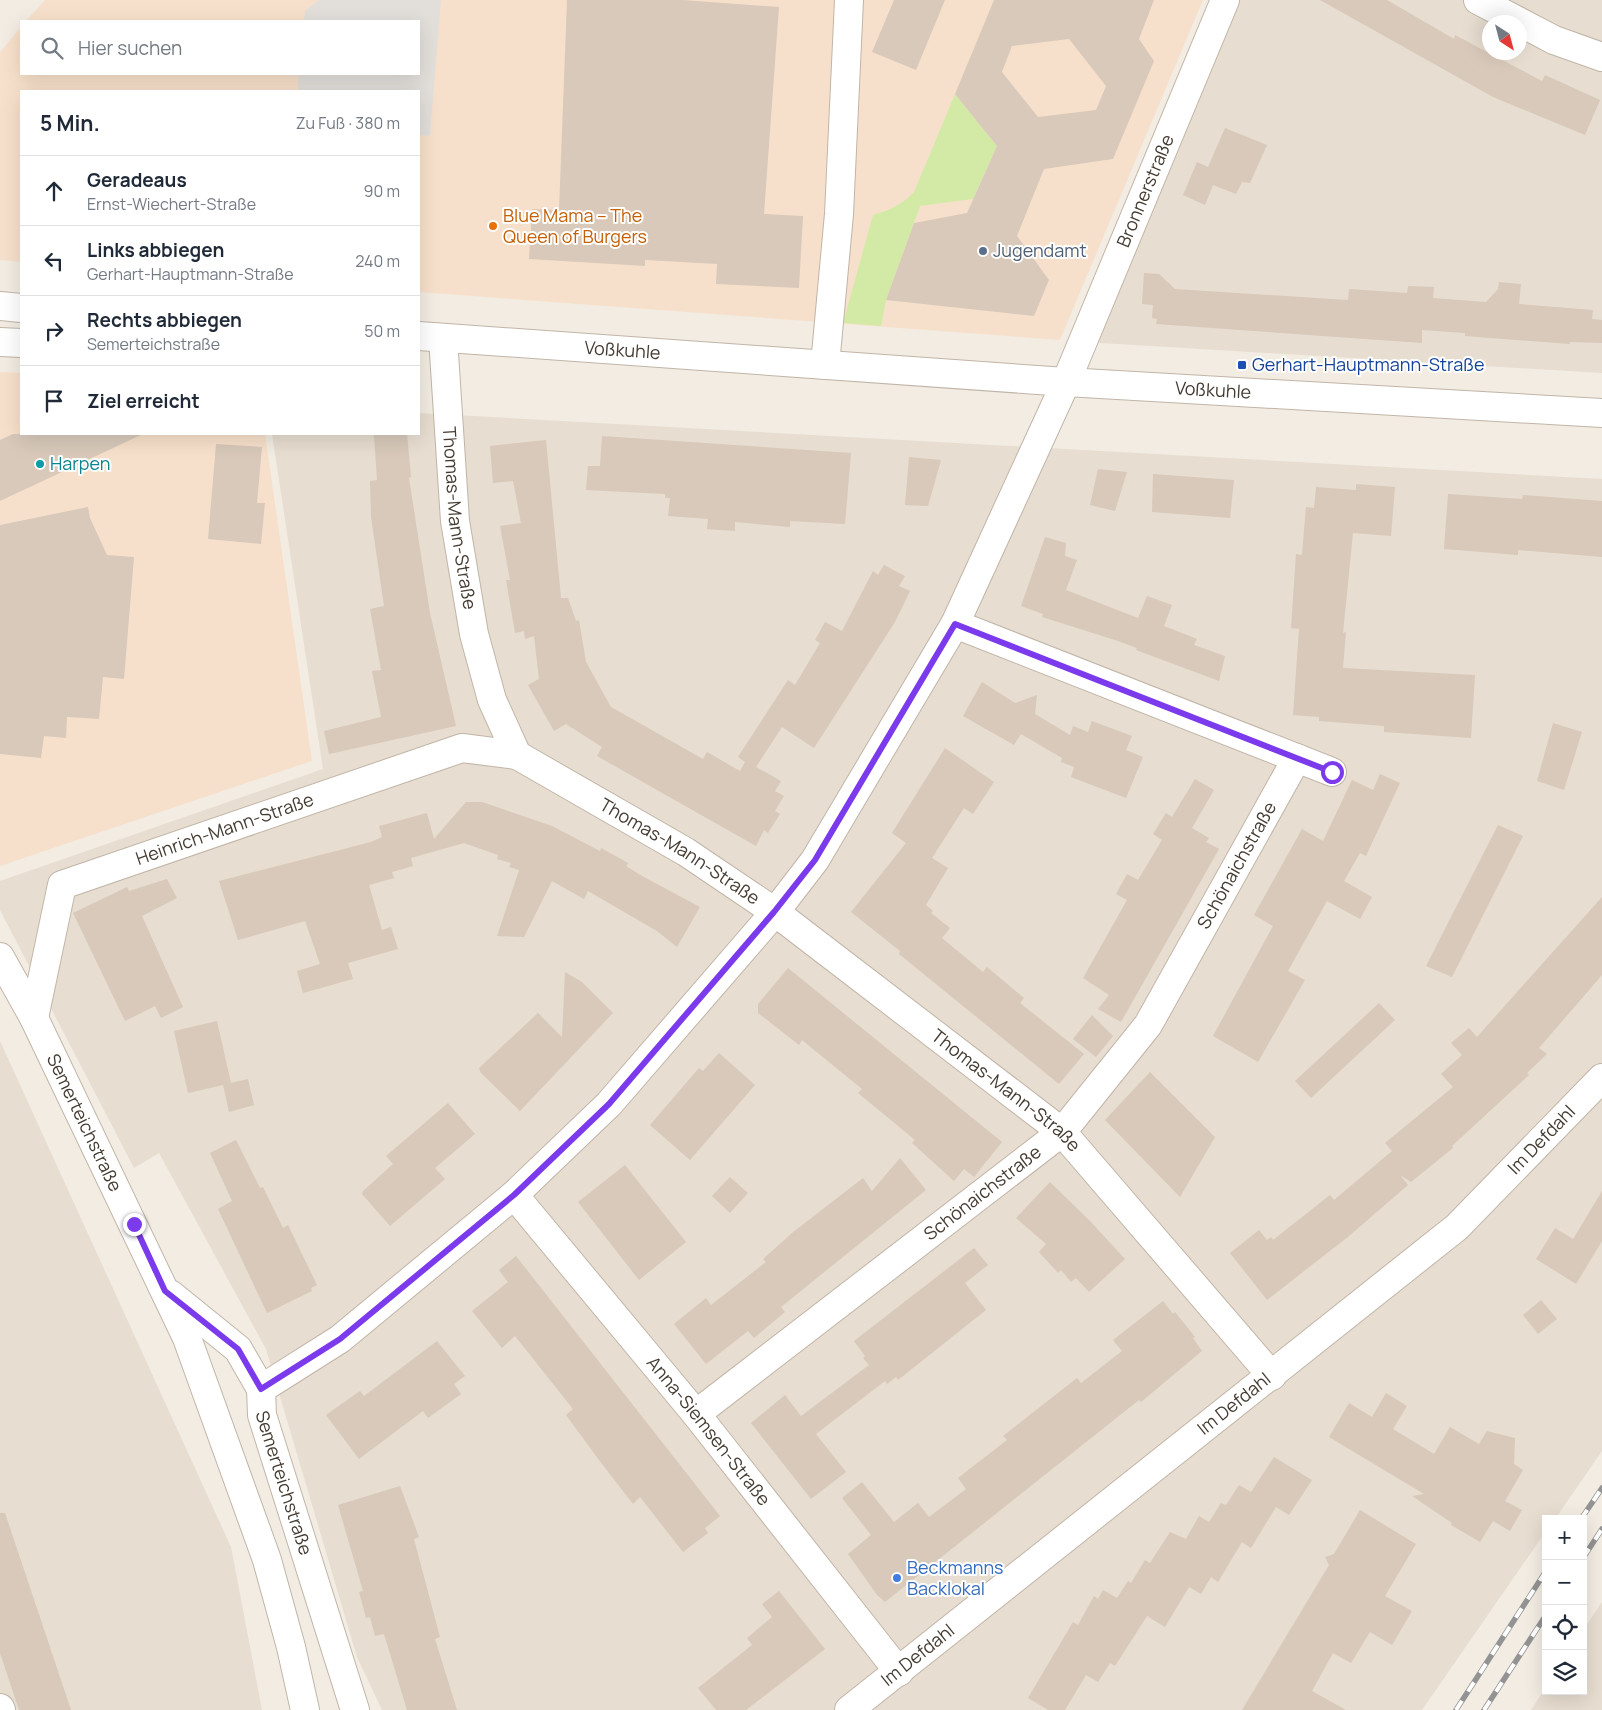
<!DOCTYPE html>
<html lang="de">
<head>
<meta charset="utf-8">
<style>
  body { margin:0; font-family:Manrope,sans-serif; background:#f2f2f3; color:#1f2937 }
  .controls { position:absolute; right:15px; bottom:15px; display:grid; overflow:hidden; border-radius:0px; box-shadow:0 5px 20px #0002 }
  .controls button { width:45px; height:45px; display:grid; place-items:center; padding:0; border:0; border-bottom:1px solid #e0e1e3; background:#fff; color:#1f2937; font:25px sans-serif }
  .compass { position:absolute; left:1482px; top:15px; width:45px; height:45px; border-radius:50%; background:#fff; box-shadow:0 5px 20px #0002; rotate:144deg }
  .stop { position:absolute; width:15px; height:15px; margin:-11px; border:4px solid #7c3aed; border-radius:50%; background:#fff }
  .stop.end { background:#7c3aed; border-color:#fff; box-shadow:0 1px 5px #0008 }
  .list { margin:0; padding:0; list-style:none }
  h2 { display:flex; justify-content:space-between; align-items:center; height:65px; margin:0; padding:0 20px; font-size:21px }
  h2 small { font-size:16px; font-weight:400; color:#747a83 }
  .list li { display:grid; grid-template-columns:32px 1fr auto; gap:15px; align-items:center; box-sizing:border-box; height:70px; padding:0 20px; border-top:1px solid #e0e1e3 }
  .list b { display:block; font-size:19px; white-space:nowrap }
  .list p { margin:0; font-size:16px; white-space:nowrap; color:#747a83 }
  .list em { font-size:16px; font-style:normal; color:#747a83 }
  .icon { flex:none; width:28px; height:28px; fill:none; stroke:currentColor; stroke-width:2; stroke-linecap:round; stroke-linejoin:round }
  .map { position:relative; flex:none; width:1602px; height:1710px; overflow:hidden }
  .search { position:absolute; background:#fff; box-shadow:0 5px 20px #0002; left:20px; top:20px; width:400px; height:55px; display:flex; align-items:center; gap:12px; box-sizing:border-box; padding:0 18px; border-radius:0px; color:#747a83; font-size:19px }
  .panel { position:absolute; background:#fff; box-shadow:0 5px 20px #0002; left:20px; top:90px; width:400px; height:345px; border-radius:0px }
  .map>svg:first-child { display:block }
  .residential { fill:#e7ddd0; fill-rule:evenodd }
  .commercial { fill:#f7e0cb }
  .green { fill:#d3eaa7 }
  .parking { fill:#e2dfdb }
  .building { fill:#d8c9ba; fill-rule:evenodd }
  .lines { fill:none; stroke-linecap:round; stroke-linejoin:round }
  .minor-casing { stroke:#c1b5a7; stroke-width:30 }
  .minor { stroke:#fff; stroke-width:28 }
  .rail-casing { stroke:#939393; stroke-width:5.5 }
  .rail { stroke:#fff; stroke-width:4; stroke-dasharray:11; stroke-linecap:butt }
  .route { stroke:#7c3aed; stroke-width:6 }
  .food-dot { fill:#e8710a; stroke:#fff; stroke-width:2 }
  .service-dot { fill:#5c6f8a; stroke:#fff; stroke-width:2 }
  .transit-dot { fill:#1a4fb4; stroke:#fff; stroke-width:2 }
  .culture-dot { fill:#0f9aa8; stroke:#fff; stroke-width:2 }
  .shop-dot { fill:#3f7fe0; stroke:#fff; stroke-width:2 }
  .labels { text-anchor:middle; stroke-width:4; stroke-linejoin:round; paint-order:stroke }
  .street-label { font-size:18px; fill:#443b32; stroke:#fff }
  .food-label { font-size:18px; fill:#c56008; stroke:#fff; text-anchor:start }
  .service-label { font-size:18px; fill:#4e5e75; stroke:#fff; text-anchor:start }
  .transit-label { font-size:18px; fill:#164399; stroke:#fff; text-anchor:start }
  .culture-label { font-size:18px; fill:#0d838f; stroke:#fff; text-anchor:start }
  .shop-label { font-size:18px; fill:#366cbe; stroke:#fff; text-anchor:start }
</style>
</head>
<body>
<div class="map">
<svg width="1602" height="1710" viewBox="0 0 1602 1710">
  <rect width="100%" height="100%" fill="#f2ece2"/>
  <path class="residential" d="M1210 0H1602V373L1068 341ZM1490 22H1520V52H1490Z
    M419 413 1602 479V1451L1555 1519H1546V1531L1422 1710H382L357 1657 266 1349 159 1153 134 1168 0 910V881L323 769 272 434H419Z
    M0 1041 231 1547 262 1710H0Z
    M1602 1602V1710H1531L1546 1687V1691H1583V1630Z"/>
  <path class="commercial" d="M45 0H1203L1060 340 419 292V91H21V262L0 260V52L21 27V74H419V21H26Z
    M0 372 21 373V434H265L312 761 0 866Z"/>
  <path class="green" d="M955 94 997 146 973 199 920 206 886 300 881 326 843 323 873 215C889 210 902 205 914 192Z"/>
  <path class="parking" d="M319 0H441L430 136 419 135V91H298L299 74H419V21H304L305 11Z"/>
  <path class="building" d="M567 0H683L779 7 764 214 803 216 799 288 716 284 717 264 645 260V266L529 259 532 209 559 210Z
    M894 0H945L916 70 872 52Z
    M994 0H1154L1139 39 1154 61 1113 159 1044 169 1017 236 1049 280 1034 316 886 300 914 223 967 213 997 146 955 94ZM1069 39 1106 86 1096 110 1038 117 1002 72 1012 46Z
    M1320 0H1387L1454 39 1455 35 1542 81 1545 75 1600 100 1585 135 1493 97Z
    M1225 128 1267 145 1250 183 1242 182 1236 194 1213 185 1205 205 1183 195 1197 162 1208 167Z
    M1144 273 1159 274 1175 289 1348 300 1349 289 1407 293 1408 286 1434 287 1433 298 1486 302 1498 289 1499 282 1521 284 1519 304 1593 310 1592 319 1602 320V343L1570 342V344L1465 336V333L1422 330V343L1156 324 1157 319 1152 318 1153 305 1142 304Z
    M13 434H143L0 501V440Z
    M407 434 411 477 409 478 430 613 456 726 329 754 324 731 381 717 372 671 381 670 370 609 384 606 371 517 370 481 377 480 374 435Z
    M602 436 851 453 845 524 790 521V527L735 522V531L707 529 708 519 668 516 670 498H665V494L586 490 588 466H600Z
    M546 440 561 598H568L576 621 579 620 586 662 611 707 703 759 707 752 740 771 745 762 738 757 788 680 795 685 820 643 815 640 825 622 842 631 873 571 878 575 884 565 905 576 899 586 910 591 895 622 814 748 782 727 756 767 781 781 775 791 784 796 775 811 780 814 768 833 764 830 756 846 597 756 602 747 566 724 554 731 528 685 539 679 534 636 525 639 524 631 515 633 506 580H510L500 526 521 523 513 481 493 483 490 446Z
    M216 444 262 447 257 503H265L261 544 208 539Z
    M909 457 941 460 928 506 905 505Z
    M1098 469 1127 472 1115 511 1090 505Z
    M1153 474 1234 480 1230 518 1152 512Z
    M1356 484 1395 487 1391 536 1353 533 1343 633 1346 632 1343 668 1475 675 1471 738 1384 732V726L1319 721V717L1293 715 1299 629 1291 628 1296 554 1302 555 1306 507 1314 508 1316 487 1356 490Z
    M1448 494 1522 499 1523 495 1602 501V557L1518 550V555L1444 549Z
    M88 507 90 518 107 555 134 557 124 679 103 677 99 719 67 717 66 738 44 736 41 758 0 754V525Z
    M1045 537 1066 543 1065 556 1077 560 1066 590 1138 618 1147 596 1172 605 1164 626 1197 639 1194 645 1225 656 1219 681 1136 650 1137 648 1115 640 1042 617 1043 614 1021 606Z
    M982 682 1015 703 1037 695 1035 714 1070 735 1073 726 1088 732 1092 721 1132 736 1126 750 1143 757 1126 798 1071 777 1074 767 1061 762 1062 758 1021 734 1014 745 963 716Z
    M1553 723 1582 732 1564 790 1537 781Z
    M945 748 994 782 973 814 964 808 932 858 948 868 926 905 933 911 931 913 950 928 942 938 983 972 987 967 1024 998 1020 1003 1084 1054 1059 1084 899 954 900 951 851 912 906 843 892 833Z
    M1380 774 1400 783 1366 856 1360 853 1344 881 1372 897 1360 919 1327 901 1288 971 1305 980 1258 1062 1213 1036 1273 926 1254 915 1302 829 1323 841 1352 780 1373 790Z
    M1195 779 1214 790 1192 828 1209 838 1206 842 1219 849 1121 1022 1098 1009 1109 995 1083 978 1127 900 1116 894 1127 874 1138 880 1162 840 1153 834 1166 813 1172 817Z
    M466 802H482L552 826 600 851 601 848 628 863 626 866 642 876 700 907 677 947 657 931 588 891 584 899 552 881 524 937 497 936 519 870 509 867 511 863 497 859 498 855 464 843 411 858 413 866 392 872 394 878 369 885 382 930 391 927 398 949 348 963 353 979 303 993 297 971 320 964 305 921 238 940 219 881 371 842 382 837 379 826 427 813 434 839Z
    M1498 825 1523 836 1452 977 1426 966Z
    M167 879 177 898 142 916 183 1007 161 1018 155 1006 125 1021 73 913 127 887 129 891Z
    M1602 897V975L1539 1048 1547 1054 1527 1073 1529 1075 1452 1146 1453 1148 1411 1182 1400 1175 1408 1185 1349 1236 1267 1300 1230 1253 1259 1230 1267 1240 1271 1237 1273 1240 1330 1195 1334 1200 1392 1151 1385 1143 1453 1087 1441 1074 1462 1055 1451 1043 1469 1028 1477 1037Z
    M788 968 1002 1142 974 1177 964 1169 954 1181 912 1143 915 1140 858 1093 862 1089 802 1040 799 1045 758 1013V1004Z
    M565 972 582 982 613 1013 520 1111 481 1073 479 1068 538 1013 562 1037Z
    M1379 1003 1395 1020 1311 1098 1295 1081Z
    M1092 1015 1113 1036 1096 1057 1073 1039Z
    M217 1021 231 1083 248 1079 254 1105 229 1112 223 1085 188 1093 174 1031Z
    M719 1053 755 1085 690 1160 650 1125 699 1068 703 1071Z
    M1150 1072 1215 1137 1180 1197 1105 1120Z
    M448 1103 475 1134 435 1168 445 1179 390 1226 362 1194 363 1191 393 1164 386 1156Z
    M236 1140 260 1188 263 1187 283 1228 288 1225 317 1285 311 1288 312 1291 267 1313 218 1209 232 1201 210 1153Z
    M900 1158 926 1190 781 1307 785 1312 754 1338 748 1331 706 1364 674 1324 706 1298 711 1305 766 1262 763 1259 792 1233 863 1178 872 1191Z
    M625 1165 686 1242 639 1280 578 1202Z
    M730 1177 748 1193 730 1213 712 1196Z
    M1050 1182 1090 1221 1125 1259 1089 1292 1076 1278 1071 1282 1061 1270 1058 1273 1039 1252 1046 1244 1016 1218Z
    M1602 1191V1241L1576 1284 1536 1259 1555 1228 1573 1239Z
    M974 1248 988 1265 965 1283 986 1310 898 1380 896 1377 887 1384 885 1381 816 1434 846 1472 811 1499 751 1423 785 1395 801 1416 869 1365 863 1358 865 1356 854 1341Z
    M516 1256 720 1516 705 1528 708 1533 683 1552 640 1497 633 1504 599 1460 566 1415 573 1409 515 1336 502 1348 472 1311 508 1282 499 1270Z
    M1541 1300 1557 1319 1538 1334 1523 1315Z
    M1163 1301 1173 1314 1175 1312 1195 1337 1193 1338 1202 1351 1141 1402 1139 1400 885 1602 877 1595 848 1554 871 1535 842 1498 862 1482 894 1522 918 1503 929 1517 966 1489 958 1478 1007 1440 1003 1436 1077 1378 1081 1383 1122 1351 1113 1340Z
    M437 1341 465 1376 454 1384 461 1394 428 1418 423 1411 359 1459 326 1415 360 1391 364 1396Z
    M1386 1393 1407 1406 1393 1429 1434 1454 1450 1427 1479 1444 1487 1431 1515 1438 1514 1464 1523 1470 1505 1501 1522 1510 1510 1531 1493 1521 1480 1542 1451 1525 1452 1523 1412 1496 1424 1494 1329 1437 1349 1403 1372 1417Z
    M1274 1457 1312 1480 1289 1515 1276 1507 1251 1548 1242 1542 1218 1582 1211 1577 1201 1594 1189 1587 1165 1627 1147 1616 1115 1666 1110 1663 1098 1682 1086 1675 1065 1710H1048L1028 1698 1073 1622 1078 1625 1094 1596 1098 1599 1103 1590 1117 1598 1128 1581 1131 1583 1145 1560 1150 1563 1170 1532 1186 1539 1199 1516 1209 1522 1221 1503 1226 1505 1239 1485 1251 1492Z
    M400 1486 419 1537 414 1539 440 1637 435 1639 457 1710H407L384 1634 375 1636 370 1617 366 1618 359 1592 363 1591 338 1505Z
    M1360 1510 1416 1544 1385 1596 1412 1611 1392 1645 1370 1632 1351 1663 1333 1653 1312 1691 1346 1710H1242L1329 1565 1325 1557 1334 1554Z
    M0 1513H5L71 1710H19L0 1653Z
    M779 1591 825 1649 746 1710H716L698 1688 752 1645 747 1638 772 1617 762 1604Z"/>
  <g class="lines">
    <defs>
      <g id="minor">
        <path d="M1478 0 1554 40 1602 57"/>
        <path d="M0 306 21 308"/>
        <path id="s1" d="M419 336 1066 382 1602 413"/>
        <path id="s2" d="M443 338 455 521 474 634 492 700 517 755 686 852 775 912 1062 1132 1272 1376"/>
        <path d="M0 342 21 343"/>
        <path d="M825 365 839 214 849 0"/>
        <path d="M955 624 1332 772"/>
        <path id="s3" d="M0 957 34 1018 187 1338 267 1560 291 1647 305 1710"/>
        <path id="s4" d="M34 1018 62 885 462 748 517 755"/>
        <path id="s5" d="M514 1195 696 1414 899 1672"/>
        <path id="s6" d="M170 1294 238 1349 261 1389 262 1415 355 1710"/>
        <path id="s7" d="M261 1389 340 1339 514 1195 609 1104 775 912 815 860 955 624 1066 382 1225 0"/>
        <path id="s8" d="M696 1414 1062 1132 1148 1025 1297 758"/>
        <path d="M0 1708 1 1710"/>
        <path id="s9" d="M849 1710 1457 1227 1602 1078"/>
      </g>
    </defs>
    <use href="#minor" class="minor-casing"/>
    <use href="#minor" class="minor"/>
    <defs>
      <path id="rail" d="M1581 1519 1602 1488
        M1583 1558 1602 1529
        M1456 1710 1546 1571
        M1484 1710 1546 1615"/>
    </defs>
    <use href="#rail" class="rail-casing"/>
    <use href="#rail" class="rail"/>
  </g>
  <g class="lines">
    <path class="route" d="M134 1224 165 1291 238 1349 261 1389 340 1339 514 1195 609 1104 774 912 815 860 955 624 1332 772"/>
  </g>
  <circle class="food-dot" cx="493" cy="226" r="5"/>
  <circle class="service-dot" cx="983" cy="251" r="5"/>
  <rect class="transit-dot" x="1237" y="360" width="10" height="10" rx="2.5"/>
  <circle class="culture-dot" cx="40" cy="464" r="5"/>
  <circle class="shop-dot" cx="897" cy="1578" r="5"/>
  <g class="labels">
    <g class="street-label">
      <text dy="6" stroke="none"><textPath href="#s7" startOffset="1518">Bronnerstraße</textPath></text>
      <text dy="6" stroke="none"><textPath href="#s1" startOffset="204">Voßkuhle</textPath></text>
      <text dy="6" stroke="none"><textPath href="#s1" startOffset="796">Voßkuhle</textPath></text>
      <text dy="6" stroke="none"><textPath href="#s2" startOffset="181">Thomas-Mann-Straße</textPath></text>
      <text dy="6" stroke="none"><textPath href="#s4" startOffset="308">Heinrich-Mann-Straße</textPath></text>
      <text dy="6" stroke="none"><textPath href="#s2" startOffset="616">Thomas-Mann-Straße</textPath></text>
      <text dy="6" stroke="none"><textPath href="#s8" startOffset="782">Schönaichstraße</textPath></text>
      <text dy="6" stroke="none"><textPath href="#s2" startOffset="1021">Thomas-Mann-Straße</textPath></text>
      <text dy="6" stroke="none"><textPath href="#s3" startOffset="186">Semerteichstraße</textPath></text>
      <text dy="6" stroke="none"><textPath href="#s9" startOffset="898">Im Defdahl</textPath></text>
      <text dy="6" stroke="none"><textPath href="#s8" startOffset="362">Schönaichstraße</textPath></text>
      <text dy="6" stroke="none"><textPath href="#s9" startOffset="492">Im Defdahl</textPath></text>
      <text dy="6" stroke="none"><textPath href="#s5" startOffset="306">Anna-Siemsen-Straße</textPath></text>
      <text dy="6" stroke="none"><textPath href="#s6" startOffset="231">Semerteichstraße</textPath></text>
      <text dy="6" stroke="none"><textPath href="#s9" startOffset="88">Im Defdahl</textPath></text>
    </g>
    <g class="food-label">
      <text x="503" y="222">Blue Mama – The<tspan x="503" dy="21">Queen of Burgers</tspan></text>
    </g>
    <g class="service-label">
      <text x="993" y="257">Jugendamt</text>
    </g>
    <g class="transit-label">
      <text x="1252" y="371">Gerhart-Hauptmann-Straße</text>
    </g>
    <g class="culture-label">
      <text x="50" y="470">Harpen</text>
    </g>
    <g class="shop-label">
      <text x="907" y="1574">Beckmanns<tspan x="907" dy="21">Backlokal</tspan></text>
    </g>
  </g>
</svg>
<div class="controls">
<button>+</button>
<button>−</button>
<button><svg class="icon" aria-label="locate" viewBox="0 0 24 24"><circle cx="12" cy="12" r="6"/><path d="M12 2v4M12 18v4M2 12h4M18 12h4"/></svg></button>
<button><svg class="icon" aria-label="layers" viewBox="0 0 24 24"><path d="M12 4l9 5-9 5-9-5zM3 14l9 5 9-5"/></svg></button>
</div>
<svg class="compass" viewBox="-18 -18 36 36"><path d="M0-13l5 13h-10z" fill="#e53935"/><path d="M0 13l5-13h-10z" fill="#747a83"/></svg>
<div class="stop" style="left:1332px;top:772px"></div>
<div class="stop end" style="left:134px;top:1224px"></div>
<div class="search"><svg class="icon" aria-label="search" viewBox="0 0 24 24"><circle cx="10" cy="10" r="6"/><path d="M15 15l6 6"/></svg>Hier suchen</div>
<section class="panel">
<h2>5 Min.<small>Zu Fuß · 380 m</small></h2>
<ul class="list">
<li><svg class="icon" aria-label="ahead" viewBox="0 0 24 24"><path d="M12 20V5M6 11l6-6 6 6"/></svg><div><b>Geradeaus</b><p>Ernst-Wiechert-Straße</p></div><em>90 m</em></li>
<li><svg class="icon" aria-label="left" viewBox="0 0 24 24"><path d="M17 20v-9H6M10 6l-5 5 5 5"/></svg><div><b>Links abbiegen</b><p>Gerhart-Hauptmann-Straße</p></div><em>240 m</em></li>
<li><svg class="icon" aria-label="right" viewBox="0 0 24 24"><path d="M7 20v-9h11M14 6l5 5-5 5"/></svg><div><b>Rechts abbiegen</b><p>Semerteichstraße</p></div><em>50 m</em></li>
<li><svg class="icon" aria-label="arrive" viewBox="0 0 24 24"><path d="M6 21V4h12l-3 4 3 4H6"/></svg><div><b>Ziel erreicht</b></div></li>
</ul>
</section>
</div>
</body>
</html>
